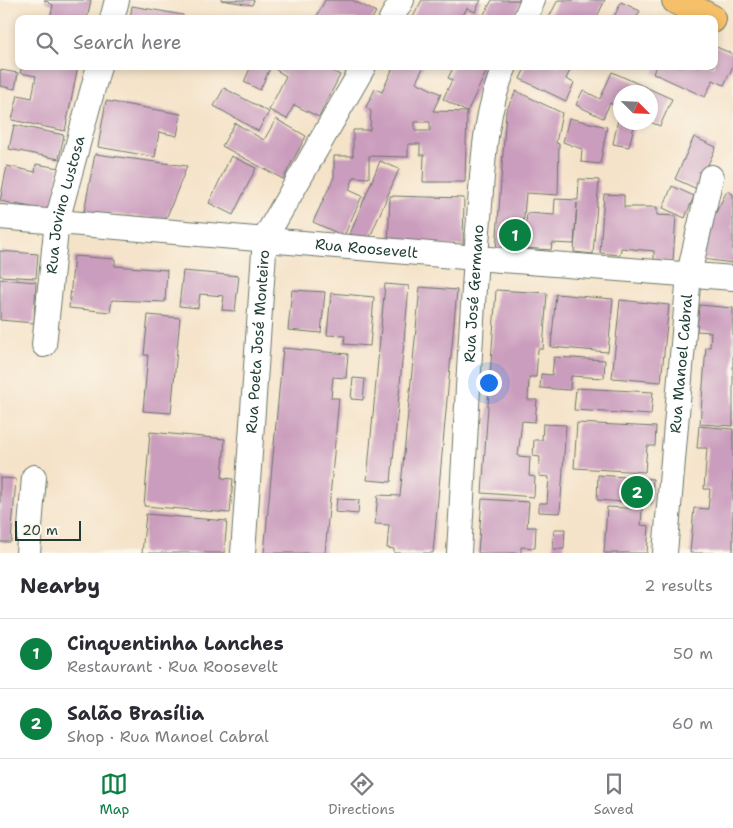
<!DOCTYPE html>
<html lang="en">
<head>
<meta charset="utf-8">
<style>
  body { margin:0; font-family:"Shantell Sans",sans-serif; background:#f2f2f3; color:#2b2b33 }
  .compass { position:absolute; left:613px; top:85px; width:45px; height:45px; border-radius:50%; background:#fff; box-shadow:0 2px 8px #0003; rotate:114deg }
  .scale { position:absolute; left:15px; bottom:12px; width:66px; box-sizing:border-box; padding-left:5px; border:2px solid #1f3d34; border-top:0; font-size:14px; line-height:18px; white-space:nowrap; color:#1f3d34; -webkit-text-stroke:4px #fbf7ec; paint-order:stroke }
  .you { position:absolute; left:488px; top:382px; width:18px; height:18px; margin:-12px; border:4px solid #fff; border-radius:50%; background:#1a73e8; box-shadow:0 0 0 8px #1a73e833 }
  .badge { display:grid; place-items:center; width:32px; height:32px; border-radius:50%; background:#0b8043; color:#fff; font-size:16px; font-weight:700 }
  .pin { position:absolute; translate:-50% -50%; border:2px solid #fff; box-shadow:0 1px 5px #0006 }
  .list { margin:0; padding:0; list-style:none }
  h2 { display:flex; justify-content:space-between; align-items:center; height:65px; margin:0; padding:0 20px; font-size:21px }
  h2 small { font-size:16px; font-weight:400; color:#7c7c81 }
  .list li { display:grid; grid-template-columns:32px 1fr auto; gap:15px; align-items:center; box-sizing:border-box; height:70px; padding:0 20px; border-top:1px solid #e1e1e2 }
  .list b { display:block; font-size:19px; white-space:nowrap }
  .list p { margin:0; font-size:16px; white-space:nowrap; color:#7c7c81 }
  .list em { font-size:16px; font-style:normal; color:#7c7c81 }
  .icon { flex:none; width:28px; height:28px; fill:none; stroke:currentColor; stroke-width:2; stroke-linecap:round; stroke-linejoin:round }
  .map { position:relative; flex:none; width:733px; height:553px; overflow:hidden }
  .search { position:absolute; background:#fff; box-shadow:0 2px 8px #0003; left:15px; right:15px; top:15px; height:55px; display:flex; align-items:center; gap:12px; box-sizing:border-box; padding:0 18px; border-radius:10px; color:#7c7c81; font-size:19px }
  .sheet { height:205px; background:#fff }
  nav { display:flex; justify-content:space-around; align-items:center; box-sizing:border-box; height:70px; border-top:1px solid #e1e1e2; background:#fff; font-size:14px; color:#7c7c81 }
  nav a { display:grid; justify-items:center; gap:2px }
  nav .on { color:#0b8043 }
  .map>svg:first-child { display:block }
  .building { fill:#ca9cbd; fill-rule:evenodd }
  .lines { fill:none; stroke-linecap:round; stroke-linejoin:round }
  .minor-casing { stroke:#6a7768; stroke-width:26 }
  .primary-casing { stroke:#6a7768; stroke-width:30 }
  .minor { stroke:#fff; stroke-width:24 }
  .primary { stroke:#f6c06b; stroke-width:28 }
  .labels { text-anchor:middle; stroke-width:5; stroke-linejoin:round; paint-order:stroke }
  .street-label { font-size:15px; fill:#1f3d34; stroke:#fbf7ec }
</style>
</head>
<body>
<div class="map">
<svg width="733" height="553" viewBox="0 0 733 553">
  <rect width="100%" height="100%" fill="#fbf7ec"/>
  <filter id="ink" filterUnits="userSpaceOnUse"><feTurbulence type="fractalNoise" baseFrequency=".02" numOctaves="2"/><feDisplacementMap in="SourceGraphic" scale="10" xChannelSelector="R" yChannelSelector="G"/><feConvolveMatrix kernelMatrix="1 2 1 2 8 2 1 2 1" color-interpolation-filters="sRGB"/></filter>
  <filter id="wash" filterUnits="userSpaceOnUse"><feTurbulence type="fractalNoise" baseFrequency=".0096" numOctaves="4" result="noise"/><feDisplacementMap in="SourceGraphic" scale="20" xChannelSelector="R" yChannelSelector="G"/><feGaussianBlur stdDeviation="1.12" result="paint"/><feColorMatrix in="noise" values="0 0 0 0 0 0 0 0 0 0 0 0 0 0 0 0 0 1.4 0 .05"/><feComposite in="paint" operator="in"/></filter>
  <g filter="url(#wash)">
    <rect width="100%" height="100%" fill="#f5e3c9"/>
    <g id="blocks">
      <path class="building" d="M44 0H91L87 19H50L53 5Z
        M221 0H254L252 5Z
        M325 0H352L376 12 372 19H320L317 16Z
        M422 0H481L475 12 467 8 461 19H412Z
        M492 0H522L513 19H477L480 14 483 16Z
        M558 0H605L596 19H548Z
        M621 2 640 11 636 19H613Z
        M132 6 183 15V19H130Z
        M714 46 733 54V66L724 85 713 80 705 97 653 73 657 66H714Z
        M22 66H78L65 131 12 120 18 95 32 98 36 76 20 73Z
        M251 66H271L260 90 244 82Z
        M278 66H323L340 75 319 117 294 105 287 119 269 110 286 76 276 70Z
        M388 66H424L416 82 441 94 433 111 467 112 443 99 452 80 448 78 454 66H489L467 112 465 182H423L424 155H420V144H408V157L369 156V178L354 177 349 190 362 196 344 236 313 222 334 177V156H353V130H370L371 111 366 107 375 89 382 92 392 70ZM415 122H430V131H415Z
        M526 66H572L566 79 574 83 566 101 520 79Z
        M0 70 18 73 15 89 0 86Z
        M612 72 672 99 660 126 650 122V92H620V108L610 103 603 118 576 105 583 90 600 99Z
        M224 88 269 112 258 131 214 106Z
        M516 91 562 113 556 143 559 144 558 195 526 193 521 251 496 250 506 111Z
        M106 101 181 114 177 136 159 132 155 157 98 147Z
        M620 110V122H635L629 147 613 144Z
        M569 118 607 127 600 164 581 162 582 149 563 142Z
        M276 119 306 136 283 179 222 146 235 123 264 140Z
        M14 125 64 135 59 159 9 149Z
        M694 137 716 147 697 189 675 179Z
        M95 154 187 166 166 219 84 212Z
        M231 156 256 168 233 215 209 203Z
        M380 161 399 169 368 242 350 234Z
        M36 164 59 168 51 211 0 201 7 166 35 172Z
        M579 179 599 180 593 254 574 252 577 203 574 244 552 243 551 250 524 248 527 213 554 215 555 199 578 200Z
        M672 186 694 196 685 218 663 208Z
        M727 191 733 194V263L702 259 705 234Z
        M604 194 624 195V207H657V215L676 216 673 261 654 260V251L621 248 620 255 600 253Z
        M390 196 464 198 463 246 388 244Z
        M0 251 38 254 36 278 0 276Z
        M74 256 115 259V266L167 270 165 302 112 300 110 312 69 308Z
        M183 271 239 276 235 311 222 310 224 296 200 294 198 308 179 306Z
        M0 279 36 282 34 323 0 320Z
        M385 284 409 286 391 482 367 480Z
        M420 287 457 290 433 553H394V549L387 548 389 525 375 524 378 495 400 496Z
        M292 290 325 292 321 333 288 330Z
        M496 290 547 293 543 349H538L536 377H529L528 400H537L535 422 522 421 518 456 530 457 529 476 535 477 534 497 482 493Z
        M331 293 374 297 370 346 344 344 345 336 327 335Z
        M556 294 613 299 608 352 551 347Z
        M620 300 669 305 661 382 612 378Z
        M699 305 733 308V426L700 424 706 347H710L711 332 697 331Z
        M148 315 180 318 171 413 143 411 148 355H144Z
        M283 348 348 354 346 378 333 377 331 398H339L325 553H264Z
        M554 357 605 360 604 378 571 376 570 390 540 388 541 374 552 375Z
        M353 378 365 379 363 400 351 399Z
        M576 388 653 392 651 415 574 410Z
        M577 423 656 427 655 446H647L645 472 574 468Z
        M543 424 566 425 560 513 539 512V503H547L549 477 539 476 540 457 533 456 534 440H542Z
        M699 426 733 429V553H690L694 508 708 509 710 489H704L707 448H697Z
        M150 432 225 439 222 478 233 479 230 513 144 506Z
        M598 475 653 479 651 504 597 500Z
        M0 478 16 479 11 542H0Z
        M337 499 359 500 358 514 335 512Z
        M482 499 529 502 527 527H536L535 548 521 547V553H478Z
        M607 507 642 509 641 525 649 526 647 553H604Z
        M146 514 227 521 224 553H142Z
        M554 529H565L564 549H553Z"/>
    </g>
  </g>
  <g filter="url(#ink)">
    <use href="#blocks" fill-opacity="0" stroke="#6a7768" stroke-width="1"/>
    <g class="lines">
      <defs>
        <g id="minor">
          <path d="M112 19 117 0"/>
          <path d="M391 19 402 0"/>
          <path d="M525 19 533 0"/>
          <path id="s1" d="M0 217 476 258 733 278"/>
          <path id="s2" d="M44 345 57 221 99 66"/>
          <path d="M28 553 34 477"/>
          <path id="s3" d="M243 553 265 238 364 66"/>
          <path id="s4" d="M459 553C465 445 470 338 478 230 483 175 482 118 505 66"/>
          <path id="s5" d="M665 553 689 274 711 177"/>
        </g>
        <path id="primary" d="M676 0 712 19"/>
      </defs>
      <use href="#minor" class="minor-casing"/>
      <use href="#primary" class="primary-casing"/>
      <use href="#minor" class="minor"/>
      <use href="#primary" class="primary"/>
    </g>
  </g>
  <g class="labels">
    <g class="street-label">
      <text dy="5" stroke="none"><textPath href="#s2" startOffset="142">Rua Jovino Lustosa</textPath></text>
      <text dy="5" stroke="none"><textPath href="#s1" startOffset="368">Rua Roosevelt</textPath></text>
      <text dy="5" stroke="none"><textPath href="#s4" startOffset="260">Rua José Germano</textPath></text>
      <text dy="5" stroke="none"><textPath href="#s3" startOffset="212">Rua Poeta José Monteiro</textPath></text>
      <text dy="5" stroke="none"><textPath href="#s5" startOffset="190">Rua Manoel Cabral</textPath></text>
    </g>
  </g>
</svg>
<svg class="compass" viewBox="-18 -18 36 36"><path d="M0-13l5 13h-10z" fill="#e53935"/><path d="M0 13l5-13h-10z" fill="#7c7c81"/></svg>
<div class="scale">20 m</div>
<div class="you"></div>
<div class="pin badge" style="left:515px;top:235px">1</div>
<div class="pin badge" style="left:637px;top:492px">2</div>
<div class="search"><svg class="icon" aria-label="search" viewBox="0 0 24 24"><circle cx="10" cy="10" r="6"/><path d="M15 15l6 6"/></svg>Search here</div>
</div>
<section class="sheet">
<h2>Nearby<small>2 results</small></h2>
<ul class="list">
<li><span class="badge">1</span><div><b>Cinquentinha Lanches</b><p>Restaurant · Rua Roosevelt</p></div><em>50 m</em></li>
<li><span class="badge">2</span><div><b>Salão Brasília</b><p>Shop · Rua Manoel Cabral</p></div><em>60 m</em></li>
</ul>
</section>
<nav>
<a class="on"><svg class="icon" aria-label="map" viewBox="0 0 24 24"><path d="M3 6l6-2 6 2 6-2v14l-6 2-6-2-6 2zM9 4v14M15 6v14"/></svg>Map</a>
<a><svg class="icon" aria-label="directions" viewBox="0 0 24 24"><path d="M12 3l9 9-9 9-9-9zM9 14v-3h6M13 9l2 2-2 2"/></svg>Directions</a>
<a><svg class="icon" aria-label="saved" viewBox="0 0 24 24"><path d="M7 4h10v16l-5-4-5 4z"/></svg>Saved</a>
</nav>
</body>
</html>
